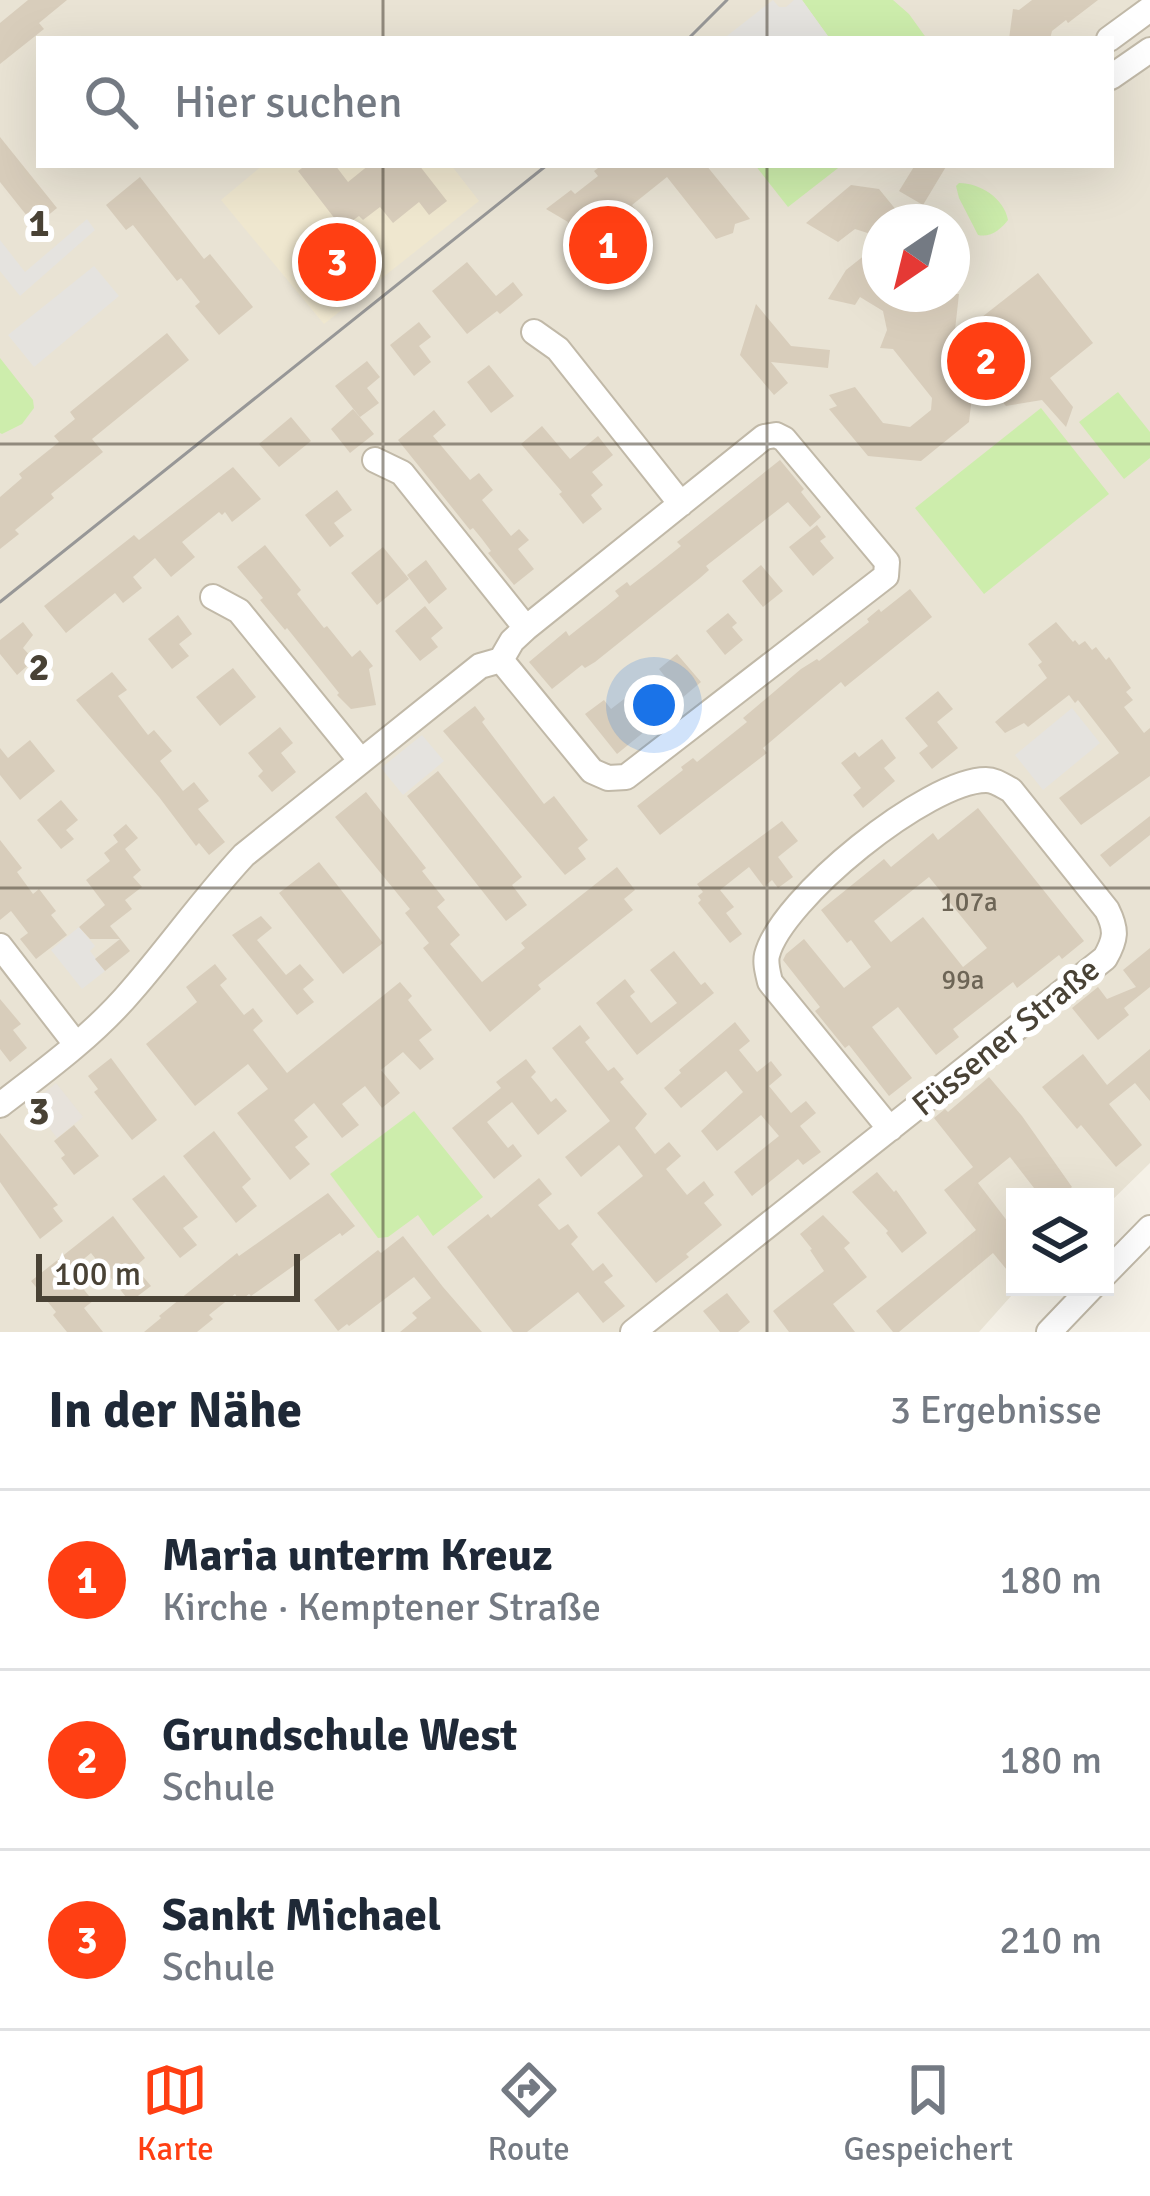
<!DOCTYPE html>
<html lang="de">
<head>
<meta charset="utf-8">
<style>
  body { margin:0; font-family:Signika,sans-serif; background:#f6f6f7; color:#1f2937 }
  .controls { position:absolute; right:36px; bottom:36px; display:grid; overflow:hidden; border-radius:0px; box-shadow:0 12px 48px #0002 }
  .controls button { width:108px; height:108px; display:grid; place-items:center; padding:0; border:0; border-bottom:3px solid #e0e1e3; background:#fff; color:#1f2937; font:60px sans-serif }
  .compass { position:absolute; left:862px; top:204px; width:108px; height:108px; border-radius:50%; background:#fff; box-shadow:0 12px 48px #0002; rotate:215deg }
  .scale { position:absolute; left:36px; bottom:30px; width:264px; box-sizing:border-box; padding-left:12px; border:6px solid #494235; border-top:0; font-size:33px; line-height:42px; white-space:nowrap; color:#494235; -webkit-text-stroke:9px #fff; paint-order:stroke }
  .you { position:absolute; left:654px; top:705px; width:42px; height:42px; margin:-30px; border:9px solid #fff; border-radius:50%; background:#1a73e8; box-shadow:0 0 0 18px #1a73e833 }
  .badge { display:grid; place-items:center; width:78px; height:78px; border-radius:50%; background:#ff3f13; color:#fff; font-size:39px; font-weight:700 }
  .pin { position:absolute; translate:-50% -50%; border:6px solid #fff; box-shadow:0 3px 12px #0006 }
  .list { margin:0; padding:0; list-style:none }
  h2 { display:flex; justify-content:space-between; align-items:center; height:156px; margin:0; padding:0 48px; font-size:51px }
  h2 small { font-size:39px; font-weight:400; color:#747a83 }
  .list li { display:grid; grid-template-columns:78px 1fr auto; gap:36px; align-items:center; box-sizing:border-box; height:180px; padding:0 48px; border-top:3px solid #e0e1e3 }
  .list b { display:block; font-size:45px; white-space:nowrap }
  .list p { margin:0; font-size:39px; white-space:nowrap; color:#747a83 }
  .list em { font-size:39px; font-style:normal; color:#747a83 }
  .icon { flex:none; width:66px; height:66px; fill:none; stroke:currentColor; stroke-width:2; stroke-linecap:round; stroke-linejoin:round }
  .map { position:relative; flex:none; width:1150px; height:1332px; overflow:hidden }
  .search { position:absolute; background:#fff; box-shadow:0 12px 48px #0002; left:36px; right:36px; top:36px; height:132px; display:flex; align-items:center; gap:30px; box-sizing:border-box; padding:0 42px; border-radius:0px; color:#747a83; font-size:45px }
  .sheet { height:696px; background:#fff }
  nav { display:flex; justify-content:space-around; align-items:center; box-sizing:border-box; height:168px; border-top:3px solid #e0e1e3; background:#fff; font-size:33px; color:#747a83 }
  nav a { display:grid; justify-items:center; gap:6px }
  nav .on { color:#ff3f13 }
  .map>svg:first-child { display:block }
  .residential { fill:#e9e3d4; fill-rule:evenodd }
  .industrial { fill:#e7e2db }
  .education { fill:#efe7cf }
  .green { fill:#cdedac }
  .parking { fill:#e5e3df }
  .building { fill:#d8cdbb; fill-rule:evenodd }
  .lines { fill:none; stroke-linecap:round; stroke-linejoin:round }
  .minor-casing { stroke:#c1b9a8; stroke-width:28 }
  .minor { stroke:#fff; stroke-width:24 }
  .tram { stroke:#979797; stroke-width:3 }
  .grid { fill:none; stroke:#494235; stroke-width:3; stroke-opacity:0.55 }
  .labels { text-anchor:middle; stroke-width:12; stroke-linejoin:round; paint-order:stroke }
  .number-label { font-size:27px; fill:#6d6556 }
  .street-label { font-size:33px; fill:#494235; stroke:#fff }
  .grid-label { font-size:39px; text-anchor:middle; font-weight:bold; fill:#494235; stroke:#fff; stroke-width:12; stroke-linejoin:round; paint-order:stroke }
</style>
</head>
<body>
<div class="map">
<svg width="1150" height="1332" viewBox="0 0 1150 1332">
  <rect width="100%" height="100%" fill="#f5f1e7"/>
  <path class="residential" d="M0 0H1150V1163L1105 1207V1197H1015V1287H1019L979 1332H0ZM39 39H1111V165H39ZM880 222H952V294H880Z"/>
  <path class="industrial" d="M56 1083 83 1117 57 1138 31 1104Z"/>
  <path class="education" d="M263 165H451L479 201 324 324 221 200Z"/>
  <path class="green" d="M802 0H893L909 14 927 39H830Z
    M755 165H842L788 207Z
    M959 183C980 183 1004 198 1008 220 1001 229 991 238 978 235L959 198 956 186Z
    M0 358 33 400 34 408 22 424 2 434 0 433Z
    M1118 392 1150 432V458L1124 479 1079 422Z
    M1041 408 1109 494 984 594 915 508Z
    M414 1111 483 1197 433 1236 418 1215 388 1237 378 1238 330 1174Z"/>
  <path class="parking" d="M773 0 779 7H786L794 0H802L830 39H723Z
    M87 219 95 230 20 296 0 271V240L25 272Z
    M94 266 119 296 34 367 8 335Z
    M1072 708 1100 743 1043 790 1015 755Z
    M422 735 444 761 403 795 381 768Z
    M79 927 95 946 90 951 105 971 82 989 51 950Z"/>
  <path class="building" d="M28 0H67L39 23 44 29 0 64V23Z
    M1032 0H1098L1068 23 1066 20 1052 31 1050 39H1009L1013 9 1019 10Z
    M0 137 57 208 35 226 0 182Z
    M306 165H335L348 182 369 165H419L447 201 429 215 419 202 393 223 380 207 363 220 359 216 342 228 298 171Z
    M602 165H706L750 219 735 224 733 233 716 239 667 177 632 205 653 232 648 267 621 288 587 286 565 257 568 222 546 209 571 190 575 194 598 176 594 171Z
    M915 165H947L923 205 899 191Z
    M140 177 204 259 210 254 253 307 219 335 195 306 200 302 181 278 177 281 133 225 126 230 106 205Z
    M851 185 879 189 906 222H880V237L855 229 838 242 806 223Z
    M880 243V294H959L954 339 1038 273 1093 343 1050 378 1073 407 1066 427 1042 400 1006 406 975 371 969 422 921 461 868 456 829 409 837 406 829 395 855 387 883 423 910 427 931 410 932 398 893 349 880 348 887 330 883 311 860 297 855 305 828 299 846 270Z
    M467 262 496 296 513 282 523 295 500 314 497 311 467 334 432 291Z
    M756 304 791 346 830 350 828 368 771 362 788 383 774 395 740 355Z
    M419 322 431 337 419 346 431 362 414 376 390 345Z
    M167 333 189 360 92 439 103 452 51 494 54 498 15 530 19 534 0 549V497L22 478 19 474 59 442 54 436 75 419 70 412Z
    M367 361 380 377 367 388 379 403 360 417 335 386Z
    M489 365 514 396 491 413 467 382Z
    M353 409 374 434 350 453 331 429Z
    M434 410 446 425 433 436 470 480 479 473 493 490 482 500 511 536 519 529 529 540 518 549 534 569 514 585 488 553 491 551 482 539 473 528 470 530 398 440Z
    M291 417 311 441 279 467 259 444Z
    M542 426 570 459 598 436 613 455 592 472 603 485 591 495 602 509 583 524 559 494 562 492 521 444Z
    M780 460 804 489 801 492 821 517 810 527 788 502 706 566 709 570 700 578 595 662 585 668 582 665 552 689 529 662 566 631 569 636 607 606 619 596 615 591 627 582 630 586 656 566 681 546 677 542Z
    M233 467 261 499 232 522 225 512 222 515 219 512 182 542 195 557 171 577 155 558 133 577 142 588 123 603 115 593 66 633 44 606 134 535 139 540Z
    M337 490 352 510 334 523 344 536 330 547 305 515Z
    M817 525 826 537 820 541 834 558 813 576 789 547Z
    M265 545 301 590 297 594 324 628 327 626 352 657 360 650 373 666 369 669 376 705 351 709 337 695 339 693 287 628 285 630 260 600 263 598 237 567Z
    M383 547 409 579 377 605 351 573Z
    M426 560 447 589 429 604 407 575Z
    M761 565 783 591 763 607 742 581Z
    M910 589 932 617 845 687 841 682 763 748 767 753 660 835 637 806 683 770 681 767 693 758 697 762 747 722 743 718 801 669 817 659 819 661 869 622 867 619 879 609 881 612Z
    M425 606 443 628 431 638 438 647 420 661 395 631Z
    M728 613 737 623 732 627 743 640 725 655 706 631Z
    M178 615 192 634 179 644 189 656 172 669 148 639Z
    M23 622 33 635 23 648 34 660 17 675 0 654V640Z
    M1056 622 1073 642 1075 640 1079 645 1085 641 1092 650 1096 647 1106 660 1109 657 1131 688 1126 692 1133 700 1124 707 1144 733 1150 728V776L1081 825 1059 798 1119 753 1078 700 1075 703 1069 695 1028 727 1024 723 1005 733 995 722 1047 678 1038 665 1042 662 1028 644Z
    M677 654 701 682 682 698 659 669Z
    M233 668 256 697 220 726 196 697Z
    M112 672 127 690 118 696 148 735 154 730 172 751 160 761 183 791 194 782 209 801 198 809 225 842 209 855 199 843 196 846 159 797 76 700Z
    M637 689 661 718 617 754 585 714 604 700 611 709Z
    M938 691 953 709 937 722 958 748 932 769 919 753 928 746 905 718Z
    M475 706 485 719 482 722 544 804 554 796 588 840 578 848 586 859 565 875 443 731Z
    M280 727 293 743 281 753 296 772 272 792 258 776 263 771 248 753Z
    M882 739 896 758 884 768 895 781 863 808 853 795 861 788 841 763 855 752 859 757Z
    M30 740 55 771 20 800 0 775V748L8 758Z
    M438 771 522 877 512 885 527 905 506 921 407 796Z
    M366 792 426 868 422 871 445 900 437 907 460 935 450 944 482 982 525 948 521 943 617 867 635 890 624 899 633 910 538 985 541 989 490 1032 423 948 429 943 405 913 410 909 335 817Z
    M61 800 78 820 66 830 74 839 61 849 37 820Z
    M978 808 1084 941 1062 959 1059 955 1017 988 1013 982 953 1029 959 1037 936 1055 898 1007 872 1027 912 1078 889 1096 849 1045 845 1048 815 1011 820 1007 783 960 786 954 804 939 844 988 858 977 871 967 851 940 847 943 821 910 884 859 891 867 933 833 938 840ZM929 877 987 948 963 967 923 917 891 942 874 921Z
    M1150 816V835L1110 867 1100 855Z
    M782 821 798 841 778 857 793 877 778 888 772 880 764 887 749 867 720 890 734 907 726 913 742 934 730 943 698 903 701 900 698 896 703 892 697 884Z
    M126 824 138 838 125 849 141 870 133 877 142 887 125 900 132 909 110 926 130 951 105 971 95 959 120 939H90L79 927 105 905 86 880 110 861 104 853 118 842 113 835Z
    M0 840 22 868 17 872 33 894 39 889 56 911 51 915 67 935 36 959 20 939 28 933 11 911 0 920Z
    M319 862 383 943 343 974 279 893Z
    M261 916 272 928 257 940 286 975 300 964 314 980 303 989 314 1002 297 1015 232 935Z
    M1150 948V987L1124 1008 1129 1015 1098 1040 1072 1008 1098 987 1107 999 1136 987 1123 970Z
    M674 951 701 985 705 982 714 993 637 1055 596 1003 625 979 635 992 630 996 651 1023 677 1003 650 970Z
    M215 964 227 979 220 985 244 1015 253 1008 263 1021 253 1030 287 1073 400 982 412 996 408 1000 432 1030 419 1040 434 1059 420 1070 403 1052 381 1070 400 1093 382 1108 365 1086 342 1104 359 1125 342 1138 314 1103 294 1120 308 1137 295 1147 310 1164 290 1180 237 1113 268 1089 248 1064 195 1106 146 1044 197 1002 186 987Z
    M0 999 21 1024 13 1030 27 1048 10 1062 0 1049Z
    M735 1022 750 1041 739 1050 757 1072 771 1061 782 1075 769 1086 791 1113 806 1101 816 1113 800 1126 821 1152 803 1165 798 1159 752 1196 734 1172 779 1136 761 1115 717 1151 701 1131 743 1092 726 1071 681 1108 664 1088 681 1073 679 1070Z
    M580 1025 590 1038 585 1042 608 1071 614 1067 624 1079 620 1082 647 1114 635 1128 655 1154 669 1142 681 1156 666 1169 687 1195 704 1181 714 1195 704 1203 722 1225 686 1254 689 1257 656 1283 597 1213 643 1176 619 1145 581 1177 565 1157 610 1121 552 1048Z
    M1150 1049V1101L1135 1083 1109 1104 1142 1145 1116 1167 1081 1125 1077 1129 1042 1087 1083 1054 1107 1085Z
    M111 1058 157 1120 132 1140 94 1092 98 1089 88 1076Z
    M526 1059 536 1072 531 1077 541 1089 551 1102 556 1098 567 1111 538 1135 512 1102 487 1122 508 1148 513 1144 522 1156 494 1179 452 1128 501 1088 496 1082Z
    M989 1077 1022 1116 1072 1187 1059 1197H1041L1010 1157 978 1183 1015 1231V1263L1007 1270 993 1253 899 1332H893L876 1311 976 1230 944 1190 973 1167 934 1118 945 1109 948 1112Z
    M74 1125 99 1156 74 1175 61 1158 65 1155 54 1141Z
    M214 1131 251 1179 242 1187 257 1206 236 1223 183 1156Z
    M0 1133 58 1205 53 1208 63 1221 40 1239 0 1182Z
    M877 1172 894 1192 896 1190 927 1233 902 1253 886 1233 888 1231 852 1192Z
    M164 1175 198 1217 183 1228 197 1245 180 1258 132 1199Z
    M539 1178 552 1194 538 1205 559 1230 568 1224 578 1237 571 1244 593 1271 603 1263 613 1276 604 1282 625 1306 603 1323 578 1292 527 1332H513L447 1247 488 1214 491 1218Z
    M328 1193 355 1226 342 1236 340 1233 251 1296 249 1294 240 1301 235 1294 209 1315 213 1319 197 1332H144L161 1318 159 1316 237 1253 239 1256Z
    M823 1215 850 1243 844 1248 867 1277 833 1304 855 1332H789L773 1311 824 1271 810 1250 812 1249 800 1234Z
    M113 1216 145 1258 135 1267 151 1286 130 1302 91 1253 69 1271 93 1301 84 1308 103 1332H67L53 1315 56 1312 31 1281Z
    M403 1236 443 1287 482 1332H400L417 1318 412 1313 431 1298 414 1277 349 1326 347 1324 338 1331 314 1300 378 1250 381 1253Z
    M727 1293 750 1322 738 1332H720L703 1311Z"/>
  <g class="lines">
    <defs>
      <path id="minor" d="M1109 39 1150 9
        M1111 77 1150 50
        M534 332 558 349 681 504
        M375 460 402 473 526 628
        M213 597 239 611 361 761
        M0 946 75 1043
        M0 1105C46 1070 95 1034 132 990 171 945 204 898 244 855L480 666 501 660 512 641 526 628 764 437 776 435 784 439 887 562 886 576 626 777 608 778 592 771 501 660
        M1105 1274 1150 1228
        M633 1332 1105 958C1116 939 1117 930 1107 910L1011 790C1003 786 995 780 986 780 928 780 781 899 767 955 765 963 768 973 770 982L890 1129
        M1049 1332 1092 1287"/>
    </defs>
    <use href="#minor" class="minor-casing"/>
    <use href="#minor" class="minor"/>
    <path class="tram" d="M688 39 727 0
      M0 602 547 165"/>
  </g>
  <path class="grid" d="M383 0V39M767 0V39M383 165V1332M767 165V1332M0 444H1150M0 888H1150"/>
  <g class="labels">
    <g class="number-label">
      <text x="969" y="911">107a</text>
      <text x="963" y="989">99a</text>
    </g>
    <g class="street-label">
      <text transform="translate(1005 1036) rotate(-39)" y="12">Füssener Straße</text>
    </g>
  </g>
  <g class="grid-label">
    <text x="39" y="236">1</text>
    <text x="39" y="680">2</text>
    <text x="39" y="1124">3</text>
  </g>
</svg>
<div class="controls">
<button><svg class="icon" aria-label="layers" viewBox="0 0 24 24"><path d="M12 4l9 5-9 5-9-5zM3 14l9 5 9-5"/></svg></button>
</div>
<svg class="compass" viewBox="-18 -18 36 36"><path d="M0-13l5 13h-10z" fill="#e53935"/><path d="M0 13l5-13h-10z" fill="#747a83"/></svg>
<div class="scale">100 m</div>
<div class="you"></div>
<div class="pin badge" style="left:608px;top:245px">1</div>
<div class="pin badge" style="left:986px;top:361px">2</div>
<div class="pin badge" style="left:337px;top:262px">3</div>
<div class="search"><svg class="icon" aria-label="search" viewBox="0 0 24 24"><circle cx="10" cy="10" r="6"/><path d="M15 15l6 6"/></svg>Hier suchen</div>
</div>
<section class="sheet">
<h2>In der Nähe<small>3 Ergebnisse</small></h2>
<ul class="list">
<li><span class="badge">1</span><div><b>Maria unterm Kreuz</b><p>Kirche · Kemptener Straße</p></div><em>180 m</em></li>
<li><span class="badge">2</span><div><b>Grundschule West</b><p>Schule</p></div><em>180 m</em></li>
<li><span class="badge">3</span><div><b>Sankt Michael</b><p>Schule</p></div><em>210 m</em></li>
</ul>
</section>
<nav>
<a class="on"><svg class="icon" aria-label="map" viewBox="0 0 24 24"><path d="M3 6l6-2 6 2 6-2v14l-6 2-6-2-6 2zM9 4v14M15 6v14"/></svg>Karte</a>
<a><svg class="icon" aria-label="directions" viewBox="0 0 24 24"><path d="M12 3l9 9-9 9-9-9zM9 14v-3h6M13 9l2 2-2 2"/></svg>Route</a>
<a><svg class="icon" aria-label="saved" viewBox="0 0 24 24"><path d="M7 4h10v16l-5-4-5 4z"/></svg>Gespeichert</a>
</nav>
</body>
</html>
